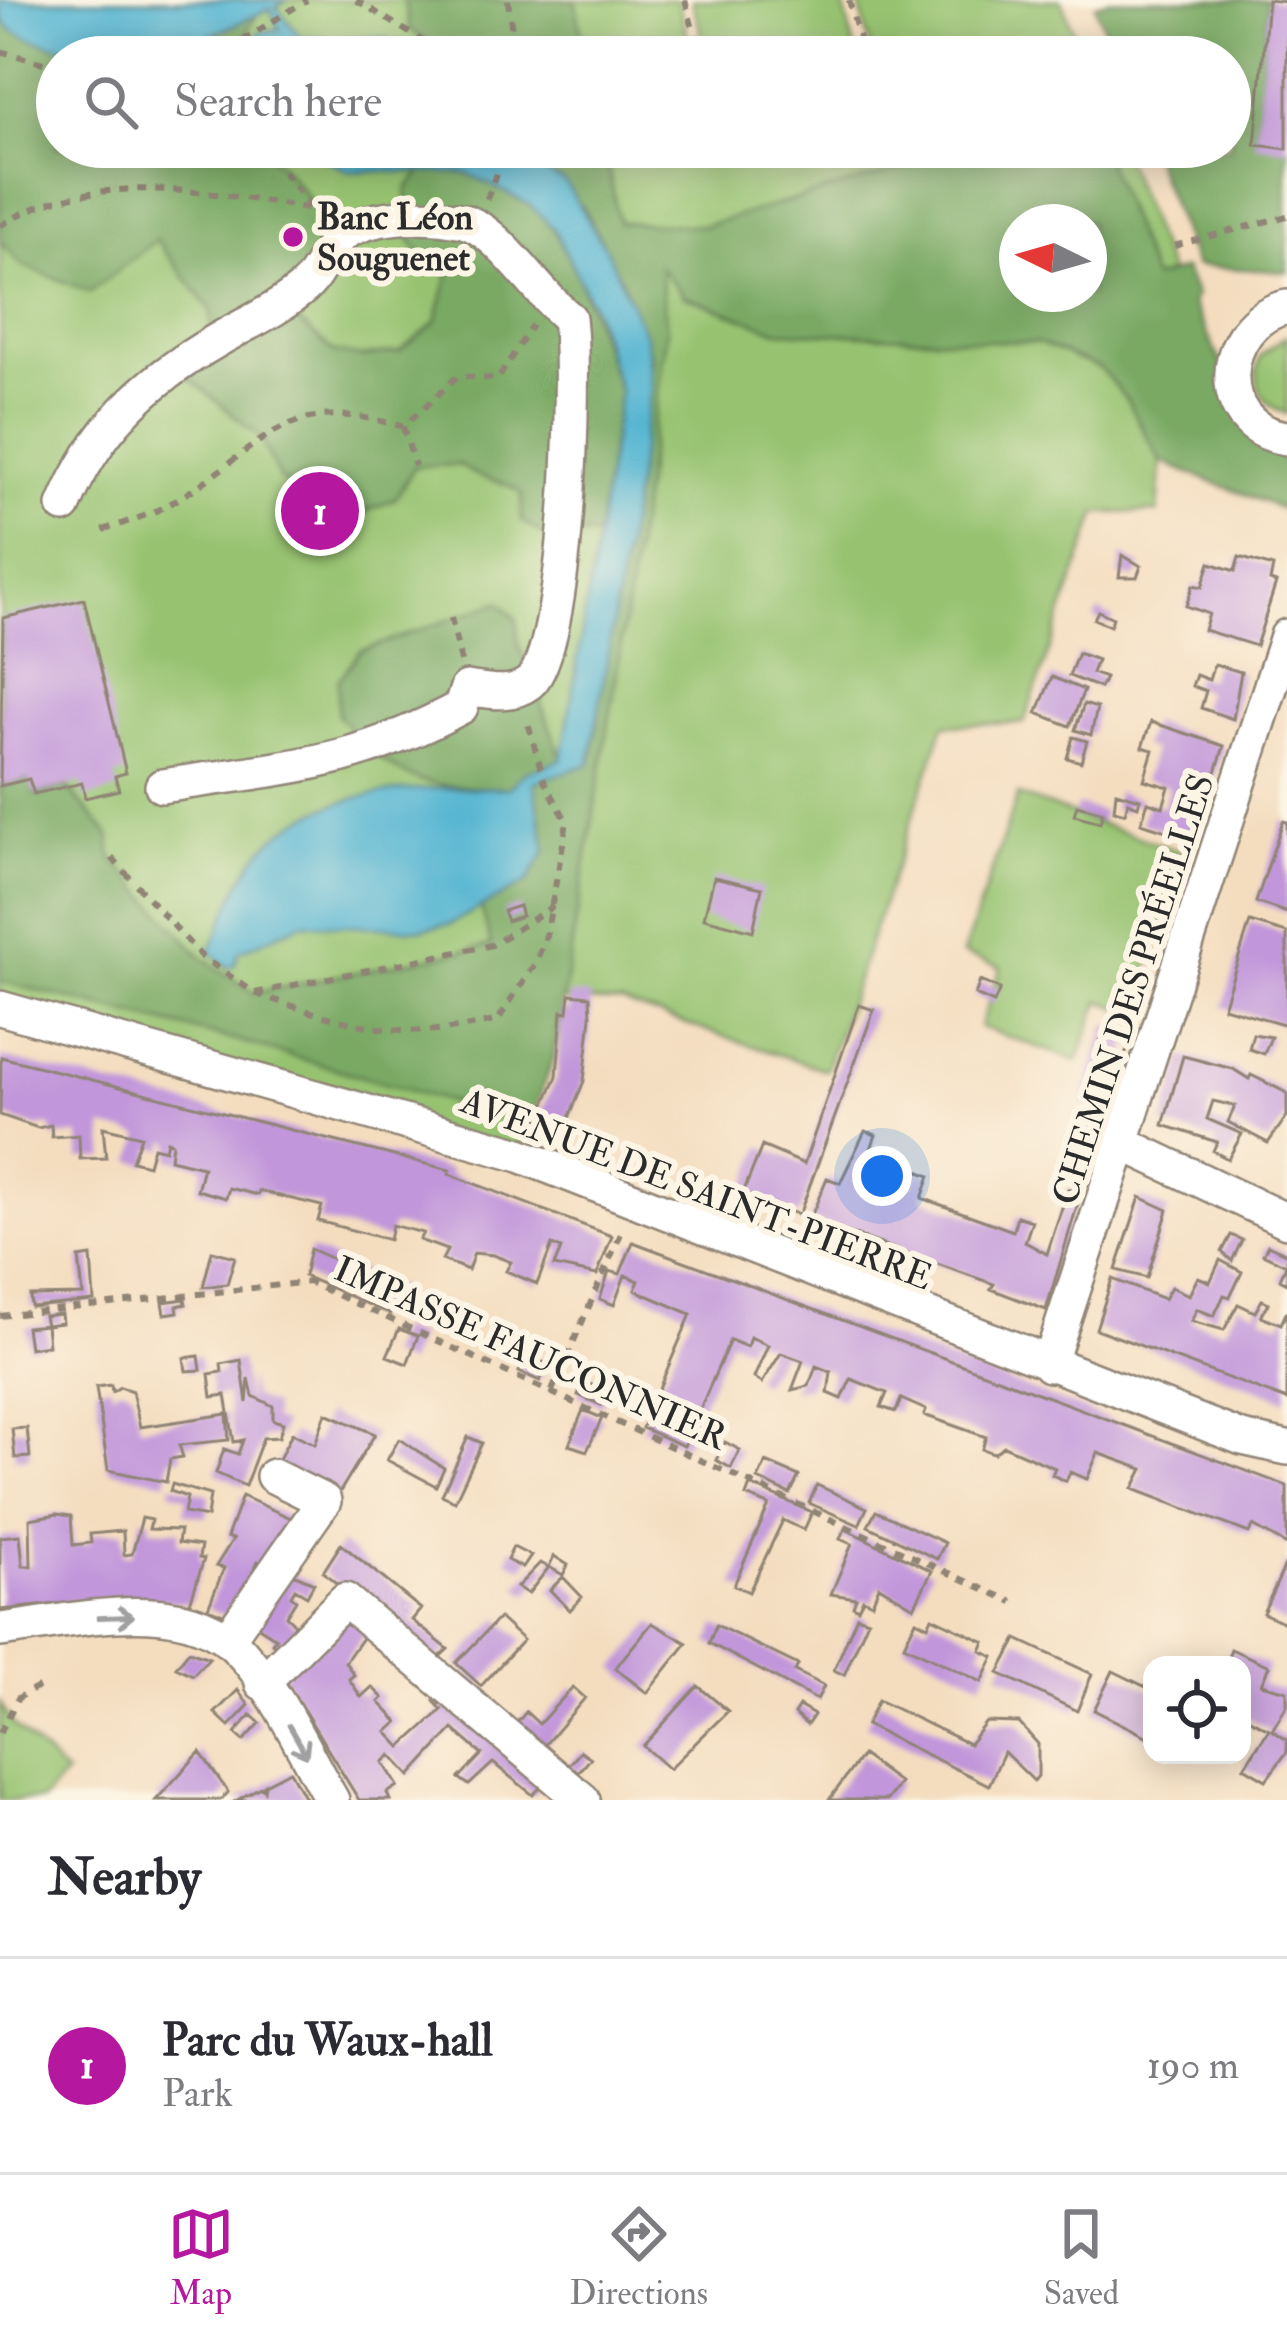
<!DOCTYPE html>
<html lang="en">
<head>
<meta charset="utf-8">
<style>
  body { margin:0; font-family:"IM FELL Double Pica",serif; background:#f2f2f3; color:#2b2b33 }
  .controls { position:absolute; right:36px; bottom:36px; display:grid; overflow:hidden; border-radius:24px; box-shadow:0 6px 30px #0003 }
  .controls button { width:108px; height:108px; display:grid; place-items:center; padding:0; border:0; border-bottom:3px solid #e1e1e2; background:#fff; color:#2b2b33; font:60px sans-serif }
  .compass { position:absolute; left:999px; top:204px; width:108px; height:108px; border-radius:50%; background:#fff; box-shadow:0 6px 30px #0003; rotate:275deg }
  .you { position:absolute; left:882px; top:1176px; width:42px; height:42px; margin:-30px; border:9px solid #fff; border-radius:50%; background:#1a73e8; box-shadow:0 0 0 18px #1a73e833 }
  .badge { display:grid; place-items:center; width:78px; height:78px; border-radius:50%; background:#b5179e; color:#fff; font-size:39px; font-weight:700 }
  .pin { position:absolute; translate:-50% -50%; border:6px solid #fff; box-shadow:0 3px 12px #0006 }
  .list { margin:0; padding:0; list-style:none }
  h2 { display:flex; justify-content:space-between; align-items:center; height:156px; margin:0; padding:0 48px; font-size:51px }
  h2 small { font-size:39px; font-weight:400; color:#7c7c81 }
  .list li { display:grid; grid-template-columns:78px 1fr auto; gap:36px; align-items:center; box-sizing:border-box; height:216px; padding:0 48px; border-top:3px solid #e1e1e2 }
  .list b { display:block; font-size:45px; white-space:nowrap }
  .list p { margin:0; font-size:39px; white-space:nowrap; color:#7c7c81 }
  .list em { font-size:39px; font-style:normal; color:#7c7c81 }
  .icon { flex:none; width:66px; height:66px; fill:none; stroke:currentColor; stroke-width:2; stroke-linecap:round; stroke-linejoin:round }
  .map { position:relative; flex:none; width:1287px; height:1800px; overflow:hidden }
  .search { position:absolute; background:#fff; box-shadow:0 6px 30px #0003; left:36px; right:36px; top:36px; height:132px; display:flex; align-items:center; gap:30px; box-sizing:border-box; padding:0 42px; border-radius:66px; color:#7c7c81; font-size:45px }
  .sheet { height:372px; background:#fff }
  nav { display:flex; justify-content:space-around; align-items:center; box-sizing:border-box; height:168px; border-top:3px solid #e1e1e2; background:#fff; font-size:33px; color:#7c7c81 }
  nav a { display:grid; justify-items:center; gap:6px }
  nav .on { color:#b5179e }
  .map>svg:first-child { display:block }
  .green { fill:#97c371; stroke:#61774e; stroke-width:3 }
  .forest { fill:#79a963; stroke:#526a47; stroke-width:3; fill-rule:evenodd }
  .water { fill:#54b5d2; stroke:#40707e; stroke-width:3 }
  .building { fill:#c196da }
  .lines { fill:none; stroke-linecap:round; stroke-linejoin:round }
  .minor-casing { stroke:#908475; stroke-width:38 }
  .path { stroke:#908475; stroke-width:6; stroke-dasharray:9 9; stroke-linecap:butt }
  .minor { stroke:#fff; stroke-width:33 }
  .oneway { stroke:#a0a0a0 }
  .poi-dot { fill:#b5179e; stroke:#fcf5e5; stroke-width:4.5 }
  .labels { text-anchor:middle; stroke-width:12; stroke-linejoin:round; paint-order:stroke }
  .poi-label { font-size:36px; font-weight:bold; fill:#2b2b2b; stroke:#fcf5e5; text-anchor:start }
  .street-label { font-size:36px; fill:#2b2b2b; stroke:#fcf5e5 }
</style>
</head>
<body>
<div class="map">
<svg width="1287" height="1800" viewBox="0 0 1287 1800">
  <rect width="100%" height="100%" fill="#fcf5e5"/>
  <filter id="ink" filterUnits="userSpaceOnUse"><feTurbulence type="fractalNoise" baseFrequency=".00833" numOctaves="2"/><feDisplacementMap in="SourceGraphic" scale="24" xChannelSelector="R" yChannelSelector="G"/><feConvolveMatrix kernelMatrix="1 2 1 2 8 2 1 2 1" color-interpolation-filters="sRGB"/></filter>
  <filter id="wash" filterUnits="userSpaceOnUse"><feTurbulence type="fractalNoise" baseFrequency=".004" numOctaves="4" result="noise"/><feDisplacementMap in="SourceGraphic" scale="48" xChannelSelector="R" yChannelSelector="G"/><feGaussianBlur stdDeviation="2.7" result="paint"/><feColorMatrix in="noise" values="0 0 0 0 0 0 0 0 0 0 0 0 0 0 0 0 0 1.4 0 .05"/><feComposite in="paint" operator="in"/></filter>
  <g filter="url(#wash)">
    <rect width="100%" height="100%" fill="#f4ddbf"/>
    <path class="green" d="M0 0H678L693 57H57V147H1019L1017 294 1072 358 1100 368 1127 400 1161 462 1158 512 1097 513 1024 723 944 725 826 1070 622 1003 562 1000 553 1060 517 1154 0 1008Z
      M692 0H842L857 57H708Z
      M858 0H1061L1084 57H873Z
      M1101 147H1120L1170 274 1153 280Z
      M1287 335V414C1260 404 1251 382 1261 355Z
      M1018 795 1187 854 1132 1012 1100 1001 1078 1061 980 1027 1001 967 963 954Z
      M0 1703 12 1724 66 1774 42 1800H0Z"/>
    <path class="forest" d="M404 0H575L586 57H449L410 29Z
      M1110 0H1268L1256 143 1287 147V272L1195 266 1149 147H1230V57H1115L1095 5Z
      M256 15 234 57H119L114 47C161 61 213 37 256 15Z
      M0 16 12 30 74 50 57 57V147H258C290 166 312 209 341 235L281 306 334 352 361 357 399 352 436 322 449 273 422 257 402 226 408 187 422 172 467 173 530 205 554 229 576 270 620 392 597 536 542 534 521 521 522 495C505 477 479 483 461 465L415 466 395 499 365 512 302 495 279 478 260 437 177 368 211 344V310L156 240 90 292 22 265 0 241Z
      M496 147H604L619 222 703 226 978 147H1101L1153 279 1184 269 1196 295 1192 303 1230 381 1287 468V511L1161 462 1127 400 1100 368 1039 343 778 331 684 296 660 267 667 331 614 692 553 1060 529 1125 250 1044 0 981V786L30 779 35 795 67 787 109 835 112 858 178 931 202 957 254 993 491 945 481 905 527 882 546 851 534 782 591 763 652 359 624 285 583 206ZM1017 222H1089V294H1017Z
      M499 602 516 618 518 643 562 759 524 773 509 788C416 787 403 786 338 716V681L360 651Z"/>
    <path class="water" d="M0 0H288L276 7 302 38H385L418 57H250L259 32 280 29 270 9C221 30 168 63 114 47 95 57 25 42 9 27 0 19 0 11 0 0Z
      M299 147H496L565 182 608 253 646 337 651 388 590 764 534 782 546 851 527 882 450 924 421 929 302 923 239 952 235 965 228 967 210 951C225 920 238 878 261 851 321 784 428 787 509 788L524 773 562 759 620 392 593 306 554 229 530 205 467 173 349 171Z"/>
    <g id="blocks">
      <path class="building" d="M1268 0 1287 2V149L1255 145Z
        M1122 555 1141 566 1137 577H1119Z
        M1239 557 1273 567 1270 581 1276 583 1256 646 1204 630 1209 614 1186 606 1193 585 1202 587 1210 563 1235 571Z
        M84 599 126 773 115 776 119 790 85 798 82 783 34 794 29 779 0 786 3 618Z
        M1098 611 1113 618 1110 626 1094 619Z
        M1078 653 1097 660 1092 673 1105 678 1100 688 1069 676Z
        M1214 664 1241 672 1233 719 1201 708 1206 691 1192 686 1196 675 1209 680Z
        M1052 677 1084 690 1070 726 1037 713Z
        M1084 704 1097 708 1091 735 1075 730Z
        M1151 722 1224 746 1195 840 1141 823 1148 802 1163 807 1169 787 1144 780 1153 750 1142 747Z
        M1073 737 1087 741 1081 762 1067 758Z
        M1116 792 1140 799 1138 806 1128 802 1125 813 1114 810Z
        M1077 805 1103 812 1100 822 1074 815Z
        M1283 821 1287 822V913L1256 902Z
        M714 877 762 888 753 931 704 918Z
        M519 906 522 916 507 921 503 911Z
        M1250 922 1287 933V1025L1223 1007Z
        M980 981 1000 989 994 1003 975 995Z
        M570 994 590 996 591 1016 584 1081 564 1130 538 1119 557 1076 562 1011 568 1012Z
        M859 1005 874 1010 799 1215 743 1193 762 1146 804 1164Z
        M1106 1024 1132 1034 1107 1110 1082 1100Z
        M1253 1034 1271 1037 1264 1054 1249 1049Z
        M1183 1056 1233 1069 1249 1079 1251 1075 1287 1093V1116L1268 1143 1228 1122 1235 1106 1213 1101 1207 1119 1242 1134 1228 1159 1213 1151 1217 1142 1163 1125Z
        M1 1057 450 1170 449 1174 612 1236 597 1275 554 1266 561 1249 552 1245 537 1284 506 1271 511 1262 493 1255 474 1253 468 1270 442 1260 447 1250 419 1240 423 1233 392 1225 389 1240 318 1221 322 1206 259 1191 258 1195 229 1188 226 1198 197 1190 203 1167 170 1159 172 1143 167 1141 165 1150 153 1147 148 1165 132 1161 141 1136 103 1127 106 1158 80 1159 79 1135 52 1137 51 1125 38 1128 0 1115Z
        M1082 1115 1105 1124 1086 1179 1062 1169Z
        M865 1131 876 1135 868 1157 905 1170 901 1181 913 1186 918 1171 930 1176 922 1198 1013 1231 1017 1216 1032 1221 1025 1242 1047 1254 1068 1189 1081 1193 1046 1310 991 1289 994 1284 810 1219 827 1178 840 1183Z
        M1140 1197 1168 1210 1147 1278 1116 1270Z
        M1231 1235 1242 1240 1232 1261 1222 1252Z
        M633 1242 1287 1486V1545L1253 1526 1249 1533 1133 1489 1143 1469 1098 1453 1087 1479 1070 1472 1066 1481 1052 1475 1055 1468 1004 1446 994 1453 982 1449 986 1437 924 1415 926 1410 901 1399 896 1412 881 1407 887 1393 851 1379 842 1399 828 1393 831 1372 816 1366 809 1386 792 1390 803 1361 781 1353 762 1383 754 1378 768 1345 750 1337 747 1347 730 1340 684 1446 642 1428 691 1314 635 1290 639 1281 625 1275 614 1305 600 1299 609 1271 620 1274Z
        M1268 1245 1287 1254V1283L1280 1279 1286 1265 1263 1254Z
        M310 1249 401 1289 390 1314 304 1276Z
        M212 1251 235 1257 227 1284 203 1287Z
        M91 1256 94 1301 31 1307 30 1296 83 1295 79 1258Z
        M1220 1260 1242 1272 1235 1287 1230 1297 1224 1295 1214 1316 1197 1309 1191 1321 1224 1330 1238 1304 1255 1312 1262 1300 1269 1303 1261 1316 1281 1324 1287 1311V1400L1096 1329 1112 1279 1164 1299 1171 1287 1189 1295 1198 1277 1210 1282Z
        M185 1299 186 1304 177 1306 178 1312 165 1314 163 1302Z
        M61 1314 62 1323 46 1325 48 1345 29 1348 26 1327 46 1325 44 1316Z
        M399 1329 418 1336 407 1364 387 1356Z
        M199 1356 201 1370 186 1371 184 1358Z
        M526 1356 548 1364 540 1381 519 1372Z
        M241 1360 247 1403 249 1378 253 1396 273 1406V1420L283 1423 279 1437 263 1438 245 1486 216 1473 224 1449 238 1454 243 1440 234 1442 226 1395 212 1397 209 1374 222 1372 221 1364Z
        M584 1381 607 1393 601 1405 578 1395Z
        M111 1385 112 1392 120 1387 132 1391 140 1427 227 1414 229 1440 179 1445 183 1457 170 1459 166 1482 108 1470 96 1387Z
        M583 1410 602 1418 587 1451 569 1445Z
        M326 1413 375 1434 336 1498 274 1469 292 1433 315 1444Z
        M27 1428 30 1457 15 1458 12 1429Z
        M468 1437 482 1443 455 1501 442 1495Z
        M399 1439 444 1468 436 1486 387 1460Z
        M725 1442 740 1450 731 1468 716 1460Z
        M766 1462 799 1476 790 1494 758 1479Z
        M172 1484 210 1495 207 1517 184 1513 187 1497 170 1491Z
        M750 1485 812 1512 804 1530 783 1520 749 1592 734 1585 769 1505 746 1496Z
        M817 1485 867 1508 859 1525 809 1503Z
        M242 1496 306 1525 276 1570 258 1561 254 1570 269 1577 230 1617 208 1608 224 1568 216 1566 233 1539 227 1537Z
        M876 1511 945 1543 937 1559 868 1526Z
        M57 1514 71 1516 73 1545 91 1543 90 1534 123 1531 124 1555 132 1554 142 1518 151 1520 149 1529 180 1530 178 1543 201 1546 199 1558 204 1559 190 1603 124 1597 0 1610V1537L20 1535 23 1566H31L30 1519Z
        M845 1529 932 1571 914 1607 879 1586 872 1603 863 1599 858 1609 853 1606 856 1598 831 1594 852 1544 840 1539Z
        M341 1544 421 1609 412 1620 448 1649 432 1664 323 1572Z
        M513 1547 531 1556 523 1568 507 1560Z
        M554 1556 568 1565 563 1575 549 1567Z
        M1287 1561V1624L1263 1613Z
        M540 1563 549 1567 528 1594 517 1587Z
        M286 1571 314 1583 307 1596 295 1589 291 1596 296 1600 286 1616 308 1637 285 1655 272 1643 276 1638 251 1622Z
        M563 1577 582 1597 570 1610 550 1590Z
        M350 1612 369 1628 345 1662 354 1675 349 1679 361 1697 372 1687 383 1698 379 1702 398 1722 387 1732 401 1747 442 1710 434 1701 444 1691 549 1778 533 1795 493 1763 469 1785 459 1778 482 1754 453 1729 410 1776 391 1755 383 1762 398 1786 387 1793 390 1800H359L282 1675Z
        M857 1616 868 1620 844 1675 834 1670Z
        M932 1617 985 1642 981 1651 994 1657 982 1682 904 1645 916 1620 928 1626Z
        M499 1618 523 1640 481 1686 456 1663Z
        M652 1623 687 1643 647 1693 615 1668Z
        M716 1625 798 1665 795 1671 824 1686 817 1700 709 1643Z
        M1017 1639 1092 1674 1077 1711 999 1673Z
        M1231 1649 1269 1666 1261 1684 1287 1691V1705L1272 1730 1287 1740V1752L1266 1780 1244 1767 1269 1729 1242 1715V1665H1225Z
        M189 1651 209 1658 193 1675 176 1667Z
        M1113 1671 1152 1690V1739L1094 1710Z
        M698 1686 728 1711 669 1769 643 1746Z
        M573 1687 585 1698 537 1754 510 1731 526 1712 539 1724Z
        M238 1690 249 1705 229 1726 215 1713Z
        M878 1700 969 1744 986 1722 1019 1723 1038 1744V1776L1034 1781 1004 1752 989 1785 866 1725Z
        M799 1706 814 1715 807 1725 794 1714Z
        M251 1715 260 1723 244 1741 235 1733Z
        M581 1751 591 1758 578 1773 569 1765Z
        M200 1752 228 1792 220 1800H156Z
        M862 1755 900 1783 887 1800H829Z
        M290 1771 306 1800H237L262 1786 264 1790 265 1784Z"/>
    </g>
  </g>
  <g filter="url(#ink)">
    <use href="#blocks" fill-opacity="0" stroke="#908475" stroke-width="3"/>
    <g class="lines">
      <defs>
        <path id="minor" d="M1287 307C1217 322 1210 429 1287 438
          M64 506C95 430 145 382 216 341 245 324 276 311 302 289 321 275 328 243 346 232 376 214 429 213 463 221 498 229 537 294 569 318 576 374 569 652 529 683 511 697 488 691 467 688L461 707C350 767 282 767 162 786
          M0 1008 517 1154 1242 1438 1287 1448
          M1124 1144 1287 1221
          M1049 1365 1287 636
          M0 1630C71 1622 183 1590 240 1651 278 1692 304 1752 332 1800
          M227 1640 324 1501 273 1476
          M262 1683 345 1600 583 1800"/>
      </defs>
      <use href="#minor" class="minor-casing"/>
      <path class="path" d="M356 0 449 57
        M508 0 515 57
        M685 0 701 57
        M849 0 864 57
        M0 51 57 67
        M234 57 246 38 307 0
        M258 147 270 154 310 207
        M725 147 728 156
        M487 199 506 147
        M0 226C91 167 212 193 312 209
        M1174 246 1287 216
        M403 427 415 466
        M103 530C123 523 145 517 164 507 260 455 277 388 403 427L458 376 498 379 532 325
        M451 618 461 662
        M112 858 202 957 255 993 492 945 553 906
        M255 993C341 1024 405 1044 498 1020L536 962 546 936 567 822 544 780 527 720
        M0 1316 308 1282 1013 1602
        M552 1391 623 1229
        M0 1733 18 1698 46 1683"/>
      <use href="#minor" class="minor"/>
    </g>
    <defs><path id="oneway-shaft" d="M-6 0H5M1.5-3L5.5 0L1.5 3" fill="none" stroke-width="1.6" stroke-linecap="round" stroke-linejoin="round" transform="scale(3)"/></defs>
    <g class="oneway">
      <use href="#oneway-shaft" transform="translate(116 1617) rotate(-2)"/>
      <use href="#oneway-shaft" transform="translate(298 1741) rotate(60)"/>
    </g>
  </g>
  <circle class="poi-dot" cx="293" cy="237" r="12"/>
  <g class="labels">
    <g class="poi-label">
      <text x="317" y="229">Banc Léon<tspan x="317" dy="41">Souguenet</tspan></text>
    </g>
    <g class="street-label">
      <text transform="translate(1132 989) rotate(-72)" y="13">CHEMIN DES PRÉELLES</text>
      <text transform="translate(697 1188) rotate(21)" y="13">AVENUE DE SAINT-PIERRE</text>
      <text transform="translate(531 1352) rotate(24)" y="13">IMPASSE FAUCONNIER</text>
    </g>
  </g>
</svg>
<div class="controls">
<button><svg class="icon" aria-label="locate" viewBox="0 0 24 24"><circle cx="12" cy="12" r="6"/><path d="M12 2v4M12 18v4M2 12h4M18 12h4"/></svg></button>
</div>
<svg class="compass" viewBox="-18 -18 36 36"><path d="M0-13l5 13h-10z" fill="#e53935"/><path d="M0 13l5-13h-10z" fill="#7c7c81"/></svg>
<div class="you"></div>
<div class="pin badge" style="left:320px;top:511px">1</div>
<div class="search"><svg class="icon" aria-label="search" viewBox="0 0 24 24"><circle cx="10" cy="10" r="6"/><path d="M15 15l6 6"/></svg>Search here</div>
</div>
<section class="sheet">
<h2>Nearby<small></small></h2>
<ul class="list">
<li><span class="badge">1</span><div><b>Parc du Waux-hall</b><p>Park</p></div><em>190 m</em></li>
</ul>
</section>
<nav>
<a class="on"><svg class="icon" aria-label="map" viewBox="0 0 24 24"><path d="M3 6l6-2 6 2 6-2v14l-6 2-6-2-6 2zM9 4v14M15 6v14"/></svg>Map</a>
<a><svg class="icon" aria-label="directions" viewBox="0 0 24 24"><path d="M12 3l9 9-9 9-9-9zM9 14v-3h6M13 9l2 2-2 2"/></svg>Directions</a>
<a><svg class="icon" aria-label="saved" viewBox="0 0 24 24"><path d="M7 4h10v16l-5-4-5 4z"/></svg>Saved</a>
</nav>
</body>
</html>
